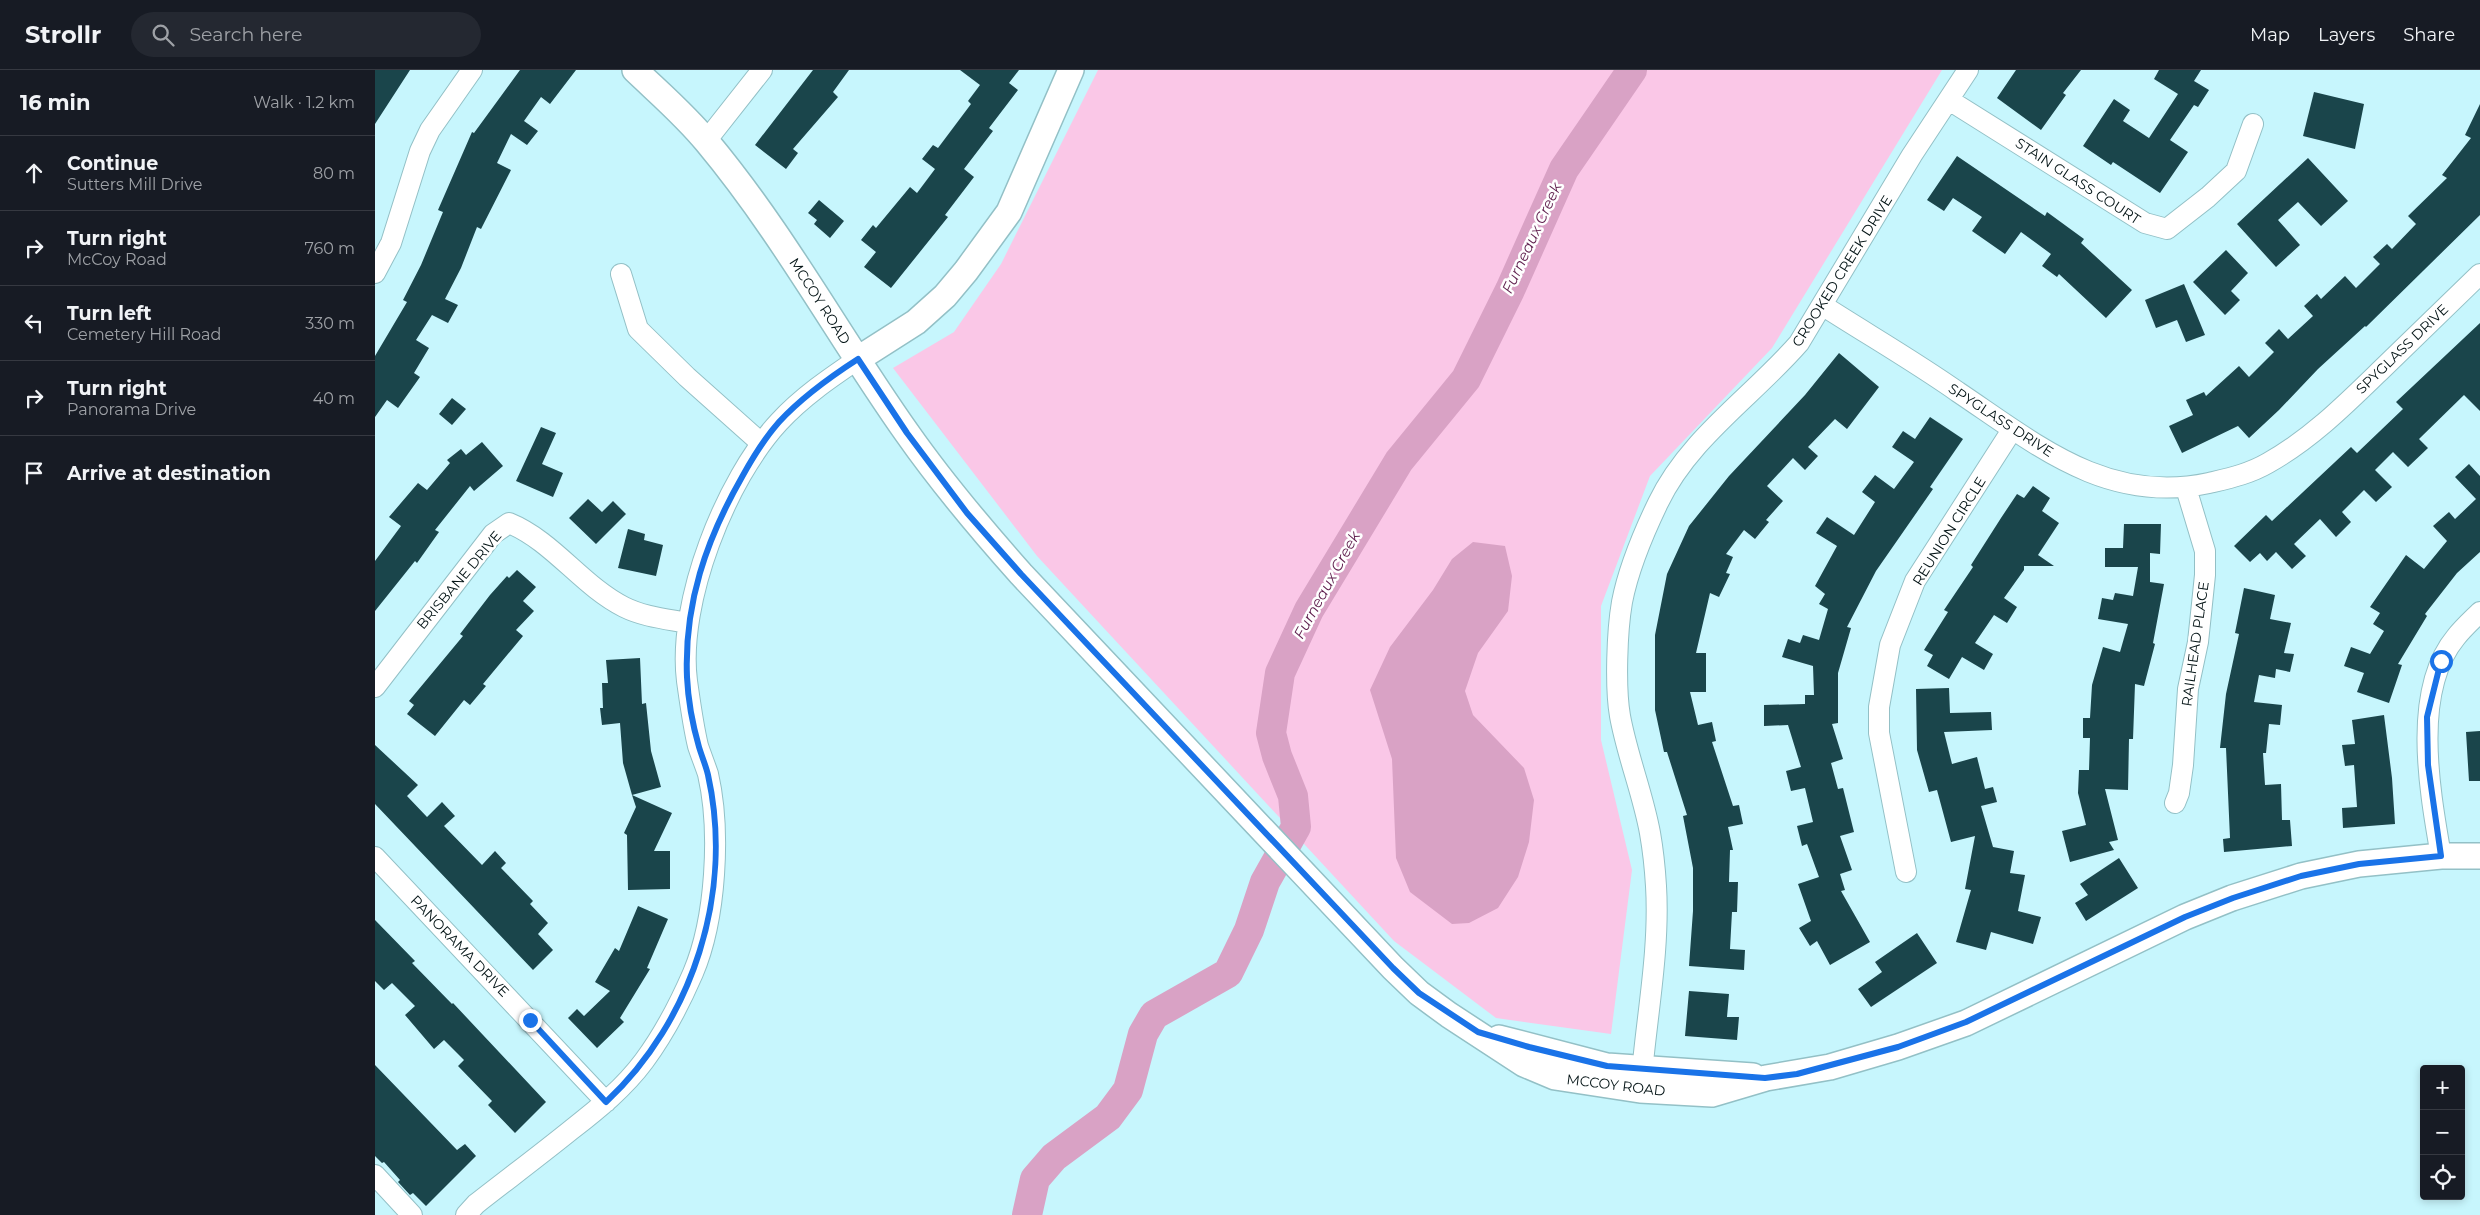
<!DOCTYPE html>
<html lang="en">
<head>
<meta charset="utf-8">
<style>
  body { margin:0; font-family:Montserrat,sans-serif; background:#242831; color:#f1f3f6 }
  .controls { position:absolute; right:15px; bottom:15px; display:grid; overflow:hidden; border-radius:5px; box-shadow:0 2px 8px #0003 }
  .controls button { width:45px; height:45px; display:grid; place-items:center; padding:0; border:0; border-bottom:1px solid #363941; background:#171b24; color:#f1f3f6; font:25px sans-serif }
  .stop { position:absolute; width:15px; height:15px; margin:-11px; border:4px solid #1a73e8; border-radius:50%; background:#fff }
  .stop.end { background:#1a73e8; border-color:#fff; box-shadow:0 1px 5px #0008 }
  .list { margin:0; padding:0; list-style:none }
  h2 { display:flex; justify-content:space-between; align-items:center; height:65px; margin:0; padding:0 20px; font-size:21px }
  h2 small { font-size:16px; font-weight:400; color:#9ea1a6 }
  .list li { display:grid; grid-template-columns:32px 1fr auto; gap:15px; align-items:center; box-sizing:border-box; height:75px; padding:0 20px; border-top:1px solid #363941 }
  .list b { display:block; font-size:19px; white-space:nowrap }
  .list p { margin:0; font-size:16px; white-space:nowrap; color:#9ea1a6 }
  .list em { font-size:16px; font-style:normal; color:#9ea1a6 }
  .icon { flex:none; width:28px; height:28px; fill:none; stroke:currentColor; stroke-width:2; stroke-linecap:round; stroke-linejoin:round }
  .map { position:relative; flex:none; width:2105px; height:1145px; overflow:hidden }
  header { display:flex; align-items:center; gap:30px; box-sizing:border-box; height:70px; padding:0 25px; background:#171b24; border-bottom:1px solid #363941 }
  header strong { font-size:24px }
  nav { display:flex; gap:28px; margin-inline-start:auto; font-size:18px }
  .search { width:350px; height:45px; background:#242831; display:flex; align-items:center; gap:12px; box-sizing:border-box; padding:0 18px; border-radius:28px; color:#9ea1a6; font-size:19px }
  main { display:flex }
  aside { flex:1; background:#171b24 }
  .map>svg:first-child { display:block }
  .green { fill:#fac7e7 }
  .water { fill:#d9a2c5 }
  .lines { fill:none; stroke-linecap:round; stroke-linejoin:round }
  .river { stroke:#d9a2c5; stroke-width:30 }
  .building { fill:#1a454b }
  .minor-casing { stroke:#93c0c6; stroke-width:22 }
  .tertiary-casing { stroke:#93c0c6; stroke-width:28 }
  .minor { stroke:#fff; stroke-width:20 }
  .tertiary { stroke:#fff; stroke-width:25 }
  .route { stroke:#1a73e8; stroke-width:6 }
  .labels { text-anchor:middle; stroke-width:5; stroke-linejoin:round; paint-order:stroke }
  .street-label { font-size:14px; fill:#031315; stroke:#fff }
  .water-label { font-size:15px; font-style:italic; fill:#5e1d4c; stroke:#fff }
</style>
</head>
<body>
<header>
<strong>Strollr</strong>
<div class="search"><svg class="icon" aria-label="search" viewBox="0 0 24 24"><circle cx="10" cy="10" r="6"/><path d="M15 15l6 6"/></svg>Search here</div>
<nav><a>Map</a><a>Layers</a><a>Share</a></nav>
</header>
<main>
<aside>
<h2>16 min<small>Walk · 1.2 km</small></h2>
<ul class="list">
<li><svg class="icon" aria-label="ahead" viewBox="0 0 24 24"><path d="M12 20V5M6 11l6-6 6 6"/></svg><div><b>Continue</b><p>Sutters Mill Drive</p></div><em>80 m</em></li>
<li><svg class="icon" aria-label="right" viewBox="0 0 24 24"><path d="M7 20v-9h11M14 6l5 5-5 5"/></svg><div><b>Turn right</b><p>McCoy Road</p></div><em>760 m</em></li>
<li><svg class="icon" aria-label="left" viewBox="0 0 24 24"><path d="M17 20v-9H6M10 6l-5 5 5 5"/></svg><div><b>Turn left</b><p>Cemetery Hill Road</p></div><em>330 m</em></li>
<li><svg class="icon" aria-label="right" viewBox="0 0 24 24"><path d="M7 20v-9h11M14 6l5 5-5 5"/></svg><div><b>Turn right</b><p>Panorama Drive</p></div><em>40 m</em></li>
<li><svg class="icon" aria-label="arrive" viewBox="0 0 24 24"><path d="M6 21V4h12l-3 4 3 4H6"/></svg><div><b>Arrive at destination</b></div></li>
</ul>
</aside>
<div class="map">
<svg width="2105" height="1145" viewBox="0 0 2105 1145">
  <rect width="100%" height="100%" fill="#c7f6fd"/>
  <path class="green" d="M723 0H1567L1397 278 1275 406 1226 536V670L1257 800 1236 964 1121 948 1019 871 662 486 518 298 579 262 626 194Z"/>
  <path class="water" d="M1098 472 1130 476 1137 506 1133 541 1103 583 1090 621 1098 645 1149 698 1159 730 1154 772 1143 807 1123 838 1094 853 1077 854 1035 822 1021 788 1017 689 995 620 1015 577 1058 520 1077 489Z"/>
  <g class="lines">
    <path class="river" d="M652 1145 660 1109 679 1087 733 1047 753 1020 768 964 779 945 853 903 874 860 890 812 921 757 918 726 902 686 896 663 905 603 934 540 1024 391 1091 309 1135 220 1189 99 1257 0"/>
  </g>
  <path class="building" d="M0 0H35L0 54Z
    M145 0H201L175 34 166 27 149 51 163 61 152 75 136 64 122 93 136 100 106 159 102 157 86 198 70 229 83 235 73 253 57 245 41 270 54 278 39 303 45 307 23 338 12 330 0 347V286L32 232 28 230 46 195 68 142 63 140 97 62 99 63Z
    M438 0H474L458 22 463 27 418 79 423 83 411 99 380 75Z
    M585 0H644L634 13 643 20 614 58 618 61 589 99 599 107 570 145 573 147 516 218 489 197 501 182 486 170 498 155 501 158 535 117 542 123 560 99 547 89 558 75 563 78 596 34 593 31 605 15Z
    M1641 0H1706L1688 23 1691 25 1666 60 1622 28Z
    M1784 0H1826L1819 11 1834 20 1823 37 1819 35 1795 70 1813 82 1785 123 1738 92 1736 95 1708 76 1739 29 1755 40 1748 51 1774 68 1803 24 1779 9Z
    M1939 22 1989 34 1980 79 1928 66Z
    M2105 34V145L1991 257 1990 256 1943 299 1904 340 1874 368 1863 356 1807 383 1794 356 1818 345 1811 330 1829 322 1831 326 1864 296 1874 307 1899 282 1890 273 1904 259 1913 269 1938 246 1929 236 1942 224 1946 229 1970 206 1981 218 2005 194 1998 187 2012 174 2017 179 2041 154 2033 146 2072 108 2067 105 2096 68 2090 65Z
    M1582 86 1670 146 1672 142 1709 169 1706 173 1757 220 1731 248 1684 204 1682 207 1667 196 1676 184 1646 162 1630 184 1597 161 1607 147 1578 128 1569 141 1552 130Z
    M1933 88 1973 131 1946 156 1923 132 1903 150 1925 175 1901 197 1862 154Z
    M444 130 469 151 455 168 439 154 442 150 433 143Z
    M1851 180 1873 203 1856 221 1865 230 1850 245 1818 212Z
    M1809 214 1830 265 1811 272 1802 250 1781 258 1770 230Z
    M2105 253V341L2089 325 2044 369 2053 378 2033 397 2018 382 2000 400 2017 417 2001 432 1989 420 1967 442 1976 452 1961 467 1945 449 1919 474 1931 486 1917 499 1901 482 1892 491 1885 483 1875 492 1859 476 1891 445 1897 451 1976 377 1982 383 2028 339 2021 332Z
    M1464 283 1504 317 1472 359 1460 349 1433 377 1443 386 1430 400 1418 388 1392 416 1408 431 1391 450 1394 452 1380 469 1369 460 1351 484 1358 487 1351 503 1355 504 1344 527 1335 523 1321 583H1331V622H1315L1323 655 1337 652 1341 671 1337 672 1358 736 1364 735 1368 754 1353 757 1358 780H1355L1354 812H1363L1362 842H1357L1355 879 1370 880 1369 900 1314 896 1318 841V798L1308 746 1312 745 1292 682H1289L1280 640V565L1292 504 1314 456 1354 406 1430 325Z
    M77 328 91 339 77 355 64 344Z
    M1555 347 1588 369 1555 417 1558 419 1501 501 1472 557 1476 558 1463 603V653L1457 654 1468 689 1456 693 1463 719 1468 718 1479 762 1465 766 1477 800 1465 804 1470 820 1466 821 1495 872 1455 895 1442 871 1435 876 1424 858 1436 851 1423 814 1444 807 1432 774 1427 776 1422 756 1438 752 1430 718 1416 721 1411 701 1426 697 1413 655 1389 656V635L1430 634V625H1439L1438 596 1407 587 1413 569 1425 573 1428 565 1444 570 1453 539 1444 534 1450 524 1440 516 1462 476 1441 463 1452 447 1479 465 1500 432 1487 422 1500 405 1519 419 1539 392 1517 377 1528 361 1540 369Z
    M166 357 181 363 167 394 188 403 178 427 141 411Z
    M107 372 128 396 99 421 95 416 60 460 64 462 42 493 40 491 0 541V491L26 456 14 447 43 413 52 420 75 393 72 390 86 379 91 385Z
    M2094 394 2105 406V482L2082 503 2050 544 2052 546 2023 594 2027 595 2014 633 1982 622 1989 603 1969 596 1976 577 1995 584 2009 561 1998 554 2005 543 1995 537 2031 485 2049 499 2072 471 2058 456 2074 442 2080 449 2101 429 2080 407Z
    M1658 416 1675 428 1667 441 1684 453 1663 485 1679 496H1649V500L1629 528 1642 537 1632 553 1619 545 1600 573 1618 584 1609 600 1587 587 1574 609 1552 596 1558 585 1549 580 1573 542 1569 540 1598 497 1596 495 1626 448 1642 424 1649 428Z
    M213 429 227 442 238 431 251 444 221 474 194 448Z
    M1749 454H1786L1785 484 1775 483V512L1789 514 1778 573 1780 574 1769 616 1760 614 1758 669H1754L1753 720 1730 719 1743 770 1734 772 1739 780 1695 792 1687 761 1711 755 1703 723 1704 700H1714L1715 668H1708V648H1715L1717 615 1728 577 1745 582 1753 554 1723 549 1727 528 1738 530 1740 523 1758 526 1763 497H1730V478H1748Z
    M253 459 270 464 269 470 288 475 281 506 243 498Z
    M142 500 161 517 148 531 159 541 141 560 148 566 108 614 111 616 95 635 89 630 60 666 32 644 39 635 34 631 88 566 85 564 115 525 132 506 134 508Z
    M1869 518 1900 525 1895 549 1916 553 1909 583 1919 584 1915 602 1901 599 1900 608 1884 605 1879 632 1907 635 1905 655 1894 654 1891 683H1888L1890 715 1906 714 1907 750H1915L1917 776 1849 782 1848 769 1855 768 1851 678H1845L1851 624 1864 564 1860 563Z
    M265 588 267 634 271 633 276 681 286 717 257 725 248 693 245 653 227 655 225 638H228L227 613H233L231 590Z
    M1574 618 1575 643 1616 642 1617 660 1569 662 1577 694 1602 687 1610 719 1618 717 1622 732 1606 736 1618 777 1639 781 1635 803 1650 805 1643 841 1666 847 1658 874 1616 862 1611 880 1581 872 1596 820 1590 819 1600 766 1576 772 1562 720 1554 722 1542 680 1541 619Z
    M2009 645 2017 708 2020 754 1968 758 1967 738 1982 737 1979 695 1970 696 1967 675 1980 674 1977 650Z
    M2105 661V711H2094L2091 662Z
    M0 675 43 715 32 726 52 747 67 732 80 746 69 756 107 795 120 781 131 793 126 798 158 831 155 834 173 853 163 864 178 880 158 900 0 734Z
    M257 725 297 743 279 781H295V819L253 820 252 765 249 763 261 737Z
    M1744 788 1763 818 1711 851 1700 833 1713 825 1705 814Z
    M263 836 293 849 272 898 275 899 245 948 249 952 222 978 193 948 202 939 209 946 235 921 220 912 240 878 244 881Z
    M0 850 40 891 37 893 77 934 78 933 171 1032 140 1063 113 1035 117 1031 83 996 89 990 69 970 59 979 30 945 40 936 17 913 9 920 0 911Z
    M1542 863 1562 893 1496 937 1483 919 1507 902 1500 892Z
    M1314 921 1354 924 1352 947H1364L1362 970 1310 966Z
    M0 995 82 1080 90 1074 101 1086 51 1136 38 1123 35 1125 23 1112 25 1110 9 1092 7 1093 0 1086Z"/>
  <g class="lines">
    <defs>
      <path id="minor" d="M1574 30 1770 153 1792 159 1833 127 1861 101 1878 54
        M331 71 387 0
        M0 203 16 173 45 81 55 60 97 0
        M246 204 263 259 312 307 386 373
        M1447 235C1492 264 1539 291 1583 322 1662 375 1732 435 1834 413 1855 408 1874 404 1893 393 1936 369 1971 334 2006 300 2039 268 2072 236 2105 204
        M0 617 118 464 134 453C178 471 207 516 249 537 269 547 292 549 313 553
        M1800 733 1804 723 1808 695 1813 619 1823 572 1830 505V481L1811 418
        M2066 786C2055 722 2036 621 2081 567 2088 558 2097 550 2105 542
        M0 787 231 1032
        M1531 802 1504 663V637L1515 575 1540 511 1637 360
        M1266 1014C1271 949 1285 881 1281 816 1280 799 1278 780 1275 763 1268 724 1252 685 1245 646 1240 617 1242 561 1247 532 1253 501 1269 462 1283 433 1314 368 1378 326 1424 273L1537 85 1593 0
        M0 1105 37 1145
        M91 1145 101 1134C133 1109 165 1085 196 1060 223 1039 249 1018 269 991 289 964 305 933 318 903 341 849 346 761 333 704 330 695 326 685 323 676 318 655 315 632 312 611 302 532 351 409 404 352 427 327 455 308 483 289"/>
      <path id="tertiary" d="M260 0C284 23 311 46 332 72 408 163 464 267 532 363 567 413 606 459 646 504L1018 898 1044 923 1074 945 1149 994 1180 1007 1265 1020 1337 1024 1391 1008 1455 997 1523 977 1591 953 1810 847 1857 828 1926 806 1984 794 2066 786H2105
        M483 289 541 252 570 226 591 201 634 142 696 0
        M1124 968 1232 996 1378 1006"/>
    </defs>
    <use href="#minor" class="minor-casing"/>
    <use href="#tertiary" class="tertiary-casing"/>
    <use href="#minor" class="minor"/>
    <use href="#tertiary" class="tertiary"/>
  </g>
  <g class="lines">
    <path class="route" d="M155 950 231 1032C318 951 359 822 333 705 331 696 327 687 324 677 318 656 313 629 312 607 309 534 331 470 367 407 378 387 389 369 404 352 427 327 455 307 483 289L532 363 592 443 646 504 1018 898 1044 923 1103 962 1154 977 1232 996 1390 1008 1422 1004 1523 977 1591 952 1810 847 1858 828 1926 806 1984 794 2066 786 2053 695 2052 647 2066 591"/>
  </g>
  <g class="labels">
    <g class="street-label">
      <text transform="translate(1703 111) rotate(33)" y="5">STAIN GLASS COURT</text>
      <text transform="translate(1467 201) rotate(-58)" y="5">CROOKED CREEK DRIVE</text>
      <text transform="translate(445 231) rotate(57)" y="5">MCCOY ROAD</text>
      <text transform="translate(2027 279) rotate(-44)" y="5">SPYGLASS DRIVE</text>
      <text transform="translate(1626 350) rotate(33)" y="5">SPYGLASS DRIVE</text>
      <text transform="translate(1574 461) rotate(-58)" y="5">REUNION CIRCLE</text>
      <text transform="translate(84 510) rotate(-50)" y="5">BRISBANE DRIVE</text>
      <text transform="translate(1820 574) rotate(-82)" y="5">RAILHEAD PLACE</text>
      <text transform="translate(85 876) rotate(46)" y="5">PANORAMA DRIVE</text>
      <text transform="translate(1241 1015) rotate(7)" y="5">MCCOY ROAD</text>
    </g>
    <g class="water-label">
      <text transform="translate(1157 168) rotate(-65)" y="5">Furneaux Creek</text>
      <text transform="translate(952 515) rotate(-61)" y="5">Furneaux Creek</text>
    </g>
  </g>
</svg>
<div class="controls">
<button>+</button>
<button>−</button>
<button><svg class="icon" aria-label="locate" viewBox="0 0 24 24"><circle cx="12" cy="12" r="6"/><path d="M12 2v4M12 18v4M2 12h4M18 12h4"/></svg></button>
</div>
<div class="stop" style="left:2066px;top:591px"></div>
<div class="stop end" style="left:155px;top:950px"></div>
</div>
</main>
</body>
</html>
